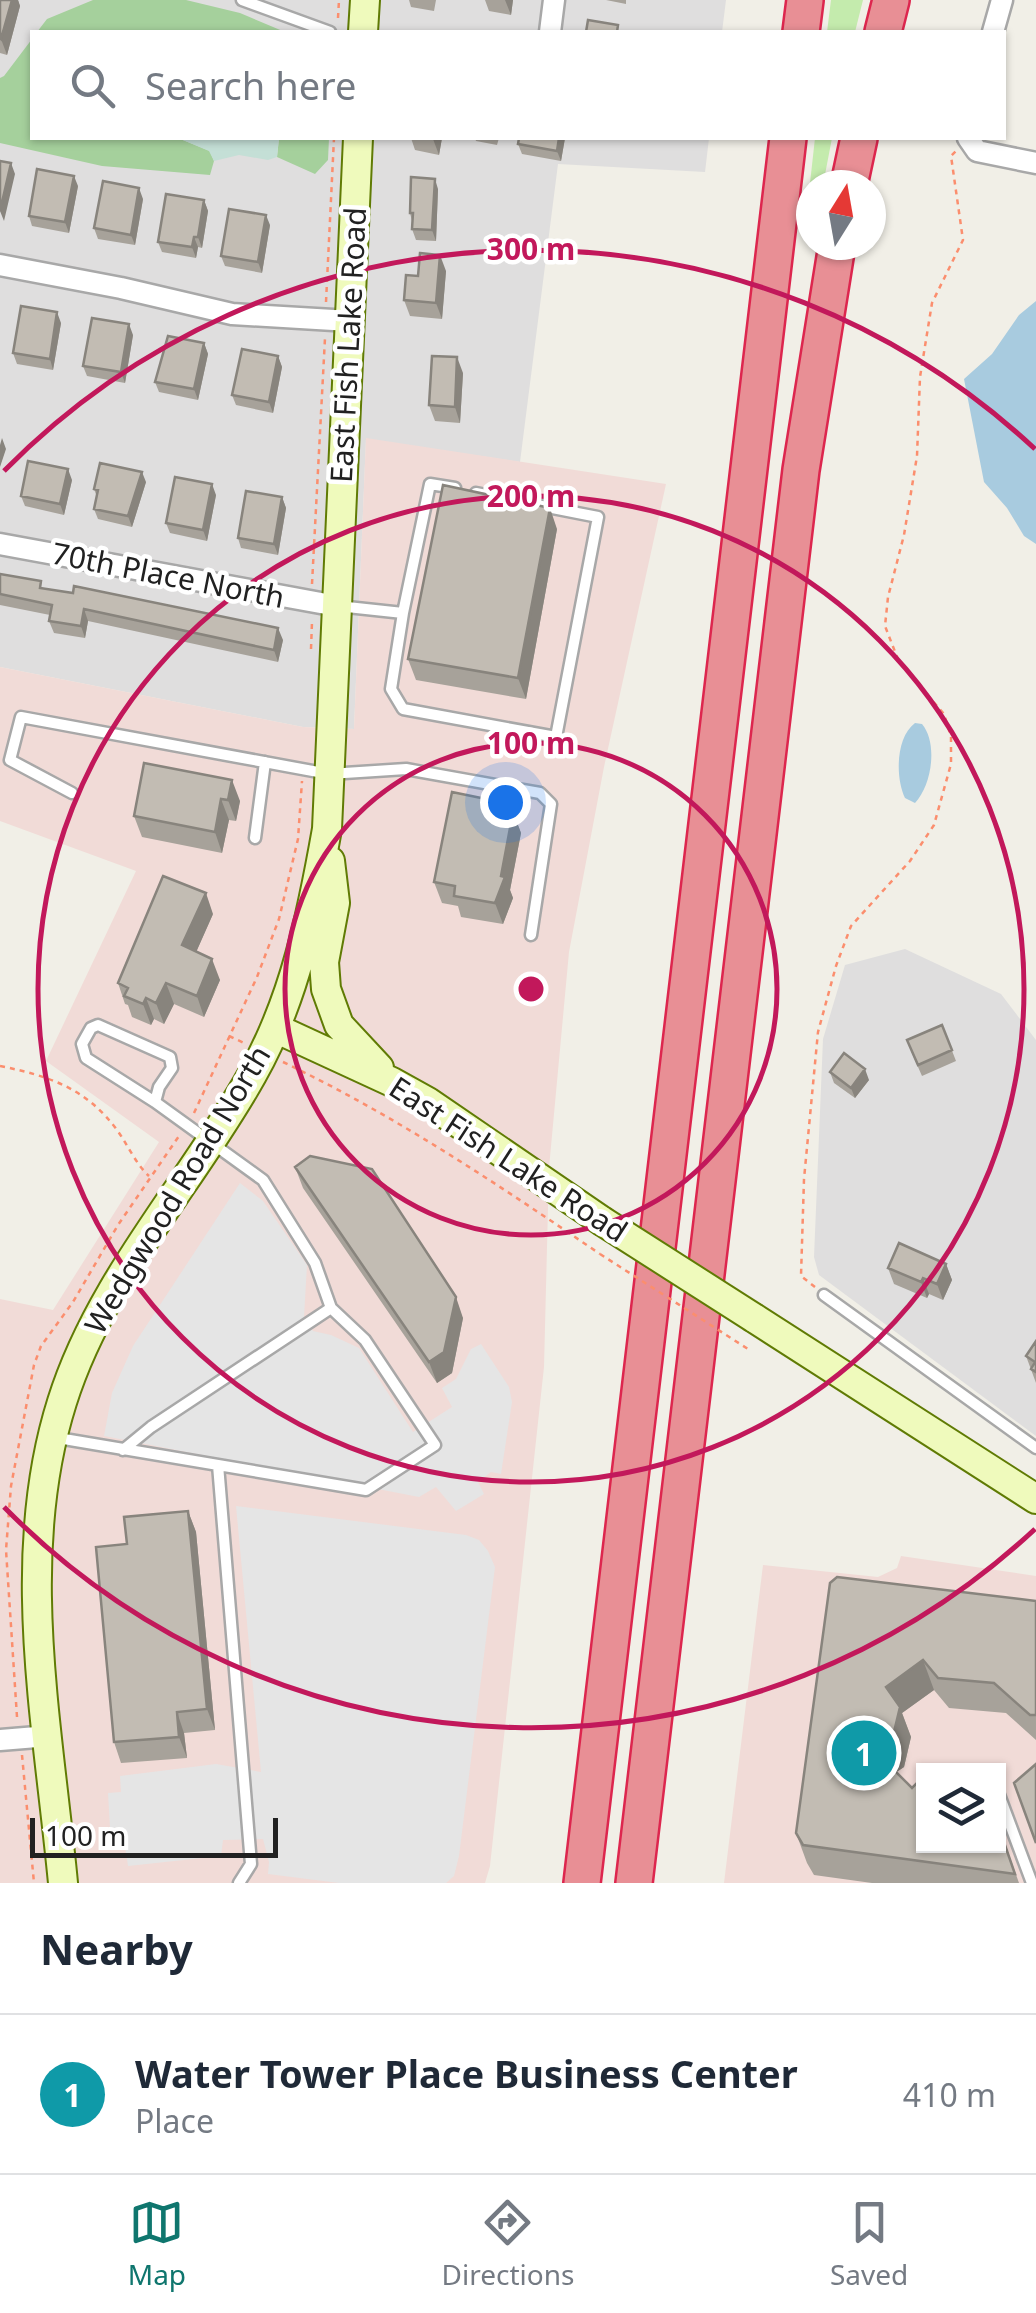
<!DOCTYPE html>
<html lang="en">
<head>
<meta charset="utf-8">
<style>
  body { margin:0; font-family:"Noto Sans",sans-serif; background:#f6f6f7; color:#1f2937 }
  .controls { position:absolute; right:30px; bottom:30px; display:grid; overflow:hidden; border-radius:0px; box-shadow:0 2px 8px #0004 }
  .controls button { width:90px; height:90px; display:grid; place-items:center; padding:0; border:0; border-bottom:2px solid #e0e1e3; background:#fff; color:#1f2937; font:50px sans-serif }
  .compass { position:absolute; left:796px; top:170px; width:90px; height:90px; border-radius:50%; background:#fff; box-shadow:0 2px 8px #0004; rotate:11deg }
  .scale { position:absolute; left:30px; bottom:25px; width:248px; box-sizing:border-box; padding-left:10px; border:5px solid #212121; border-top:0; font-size:28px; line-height:35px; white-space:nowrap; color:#212121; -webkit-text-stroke:8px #fff; paint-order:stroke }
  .you { position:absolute; left:505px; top:802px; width:35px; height:35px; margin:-25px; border:8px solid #fff; border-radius:50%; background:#1a73e8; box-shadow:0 0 0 15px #1a73e833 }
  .badge { display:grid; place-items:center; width:65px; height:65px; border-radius:50%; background:#0f766e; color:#fff; font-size:32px; font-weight:700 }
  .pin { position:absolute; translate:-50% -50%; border:5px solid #fff; box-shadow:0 2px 10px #0006 }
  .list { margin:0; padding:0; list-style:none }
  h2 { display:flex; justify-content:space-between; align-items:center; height:130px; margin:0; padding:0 40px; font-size:42px }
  h2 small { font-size:32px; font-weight:400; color:#747a83 }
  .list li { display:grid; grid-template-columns:65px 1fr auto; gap:30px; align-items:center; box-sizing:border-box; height:160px; padding:0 40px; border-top:2px solid #e0e1e3 }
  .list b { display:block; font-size:38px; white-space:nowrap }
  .list p { margin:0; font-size:32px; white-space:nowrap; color:#747a83 }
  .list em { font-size:32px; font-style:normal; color:#747a83 }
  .icon { flex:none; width:55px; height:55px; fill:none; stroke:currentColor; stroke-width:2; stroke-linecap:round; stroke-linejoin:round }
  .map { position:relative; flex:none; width:1036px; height:1883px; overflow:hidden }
  .search { position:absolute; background:#fff; box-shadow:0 2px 8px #0004; left:30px; right:30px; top:30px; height:110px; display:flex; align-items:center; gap:25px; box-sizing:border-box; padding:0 35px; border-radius:0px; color:#747a83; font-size:38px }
  .sheet { height:290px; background:#fff }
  nav { display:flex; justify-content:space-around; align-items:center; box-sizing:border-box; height:140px; border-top:2px solid #e0e1e3; background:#fff; font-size:28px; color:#747a83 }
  nav a { display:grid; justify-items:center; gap:5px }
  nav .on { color:#0f766e }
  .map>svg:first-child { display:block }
  .residential { fill:#dfdede }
  .commercial { fill:#f1dbd7; fill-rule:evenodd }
  .grass { fill:#c4ebad }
  .forest { fill:#a5d09c }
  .wetland { fill:#c4dfd6 }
  .parking { fill:#e5e5e5 }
  .water { fill:#a8cbdf }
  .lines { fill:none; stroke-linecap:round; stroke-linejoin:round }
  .lane-casing { stroke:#a8a8a8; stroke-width:15 }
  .street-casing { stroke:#a8a8a8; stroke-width:25 }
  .secondary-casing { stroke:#607b04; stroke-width:32 }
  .highway-casing { stroke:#dd264e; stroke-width:40 }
  .path { stroke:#fb8e6e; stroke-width:2.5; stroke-dasharray:5 5; stroke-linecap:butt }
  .lane { stroke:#fff; stroke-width:10 }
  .street { stroke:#fff; stroke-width:20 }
  .secondary { stroke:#effabc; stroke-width:28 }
  .highway { stroke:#e88f95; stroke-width:35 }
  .secondary-bridge-casing { stroke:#607b04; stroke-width:32; stroke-linecap:butt }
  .path-bridge { stroke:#fb8e6e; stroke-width:2.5; stroke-dasharray:5 5; stroke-linecap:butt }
  .secondary-bridge { stroke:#effabc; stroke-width:28 }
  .wall { fill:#a7a29a }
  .shaded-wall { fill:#88847d }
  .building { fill:#c2bcb3; stroke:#88847d; stroke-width:2.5 }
  .ring { fill:none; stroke:#c2185b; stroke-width:5 }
  .labels { text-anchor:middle; stroke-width:9; stroke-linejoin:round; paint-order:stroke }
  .street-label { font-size:30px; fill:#212121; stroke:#fff }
  .centre { fill:#c2185b; stroke:#fff; stroke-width:5 }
  .ring-label { font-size:30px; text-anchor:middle; font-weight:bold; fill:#c2185b; stroke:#fff; stroke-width:9; stroke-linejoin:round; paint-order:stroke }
</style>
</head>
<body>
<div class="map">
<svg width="1036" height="1883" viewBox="0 0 1036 1883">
  <rect width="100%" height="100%" fill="#f1efe7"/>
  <path class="residential" d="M0 0H726L722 32H32V138H709L705 172 558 164 520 462 366 439 354 729 303 727 0 667Z
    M905 949 1001 994 1036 1040V1436L819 1275 814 1257 823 1039 845 965Z"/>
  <path class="commercial" d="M366 438 666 484 604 767 569 952 549 1168 544 1367 490 1866 485 1883H0V1299L53 1310 159 1142 46 1061 136 871 0 821V667L303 727 354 729Z
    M901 1556 1036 1576V1883H724L763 1565 878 1577 897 1568ZM924 1770H998V1846H924Z"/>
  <path class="grass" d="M831 0H863L855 32H827Z
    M815 138H832L823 185H811V210H807Z"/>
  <path class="forest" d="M93 0H186L240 13 285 32H37L47 19Z
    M32 39V138H178L210 151 214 161 210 175 102 166 0 143V78L4 76Z
    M279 138H329L328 160 315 174 277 157Z"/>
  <path class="wetland" d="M178 138H279L277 157 268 160 239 155 214 161 209 151Z"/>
  <path class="parking" d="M240 1183 263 1201 307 1265 304 1317 313 1331 331 1335 359 1348 413 1432 452 1407 442 1388 456 1379 471 1349 481 1344 509 1387 512 1402 501 1474 491 1472 478 1482 484 1494 456 1511 436 1487 419 1497 104 1436 112 1393 133 1346Z
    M236 1506 466 1535 479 1540 488 1551 495 1567 459 1856 454 1876 446 1883H339L268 1874 269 1862 263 1839 223 1840 221 1856 128 1866 125 1846 111 1845 108 1793 121 1792 120 1776 216 1764 261 1772Z"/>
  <path class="water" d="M1036 301V544L1024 536 1007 508 984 482 964 379 992 354 1019 315Z
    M915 723 922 724C938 743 932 785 915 803L905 798C895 777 896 737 915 723Z"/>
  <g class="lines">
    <defs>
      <path id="lane" d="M242 0 330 32
        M338 606 403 613 430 484 455 488
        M403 613 391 689 403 709 556 737 598 517 476 493
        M72 793 10 760 21 717 329 774 406 769 540 793 551 804 531 935
        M255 838 265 762
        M824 1295 1036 1448
        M58 1438 366 1490 435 1445 365 1340 331 1308 315 1263 263 1180 155 1102 86 1058 82 1044 91 1028 98 1025 170 1057 172 1068 159 1087 155 1102
        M123 1450 151 1427 331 1308
        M218 1465 251 1864 239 1883
        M998 1792 1032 1883"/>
      <path id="street" d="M550 32 554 0
        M993 32 1002 0
        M968 138 977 151 1036 163
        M0 265 121 288 232 314 350 321
        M0 544 337 606
        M0 1740 49 1736"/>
      <path id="secondary" d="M363 32 365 0
        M330 861 335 903 324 962 326 989 339 1025 379 1068
        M275 1028 392 1082 428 1102 602 1221
        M754 1318 1036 1499
        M63 1883C48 1724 13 1557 62 1402 100 1280 191 1184 252 1075 295 999 312 914 327 829L358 138"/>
      <path id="highway" d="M801 32 805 0
        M883 32 891 0
        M849 185 859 138
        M582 1883 788 138
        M634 1883 801 470 837 245"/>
    </defs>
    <use href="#lane" class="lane-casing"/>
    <use href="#street" class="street-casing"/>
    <use href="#secondary" class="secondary-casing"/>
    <use href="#highway" class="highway-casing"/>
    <path class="path" d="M338 18 339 0
      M326 302 334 138
      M312 584 325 338
      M311 649 312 622
      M229 1036 244 1043
      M283 1062C396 1116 497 1184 600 1254
      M0 1066C49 1076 86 1088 117 1130 128 1145 135 1163 149 1176
      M194 1113 257 977 279 919 298 839 302 781
      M815 1287 801 1276 804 1179 818 1032 836 966 851 926 910 861 934 825 951 764V737L944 714 899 662 885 626 888 597 904 535 917 456 920 377 932 303 963 240 951 156 956 151
      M17 1717 6 1550 11 1486 34 1365 41 1346 73 1302 118 1225 179 1136
      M22 1755 34 1883"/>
    <use href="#lane" class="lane"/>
    <use href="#street" class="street"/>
    <use href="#secondary" class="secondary"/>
    <use href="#highway" class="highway"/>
    <defs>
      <path id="secondary-bridge" d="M602 1221 754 1318"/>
    </defs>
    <use href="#secondary-bridge" class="secondary-bridge-casing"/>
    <path class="path-bridge" d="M600 1254 748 1349"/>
    <use href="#secondary-bridge" class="secondary-bridge"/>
  </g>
  <path class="wall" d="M0 0H18L20 6 7 55 0 53Z
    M409 0H436L434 11 411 7Z
    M485 0H513L511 15 489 11Z
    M606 0H626V4Z
    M411 138H442L439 155 415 150Z
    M475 138H499L497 145 476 141Z
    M519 138H565L561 161 522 154 518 144Z
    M78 186 69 233 32 226 29 216Z
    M438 189 436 241 416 240 412 229V221L410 213Z
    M143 199 135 245 98 239 94 228Z
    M204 200 208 211 202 248 198 247 196 258 162 252 158 242Z
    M270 225 262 273 225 266 221 256Z
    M446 271 442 319 410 316 404 300 418 276Z
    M61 323 53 370 17 364 13 353Z
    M133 335 125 383 87 376 83 366Z
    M204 343 208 354 198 400 159 392 155 382Z
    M278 356 282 367 273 413 236 405 232 395Z
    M463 373 460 423 435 421 429 405Z
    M72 480 64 515 25 506 21 496Z
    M146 482 132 527 98 519 94 509 97 497 94 489Z
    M216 495 207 541 170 533 166 523Z
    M282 497 286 508 278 555 241 548 238 538Z
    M557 529 526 699 416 680 408 659Z
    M0 574 44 588 283 640 278 662 88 621 85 638 54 633 49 621 50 615 0 605Z
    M144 763 240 801 236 821 229 820 222 853 142 837 134 816Z
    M486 799 489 807 513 812 521 833 510 890 513 898 503 924 461 917 458 906 442 903 434 882Z
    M213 914 196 952 220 980 204 1017 174 1004 164 1024 154 1019 151 1025 132 1017 128 1005 125 1004 118 983Z
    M942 1025 956 1061 922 1076 911 1051Z
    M830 1072 869 1080 855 1098 834 1083Z
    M295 1167 463 1318 452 1373 437 1383 303 1188Z
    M946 1264 952 1280 943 1300 929 1294 927 1298 894 1284 888 1268Z
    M1036 1341V1383L1026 1356Z
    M188 1511 196 1532 215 1730 184 1733 187 1758 121 1763 114 1742 127 1544Z
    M830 1583 1036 1601V1740L1006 1713 949 1708 934 1690 902 1713 911 1737 904 1767 896 1772 912 1788 998 1846V1823L1019 1883H872L814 1875 807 1863 796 1833Z"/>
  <path class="shaded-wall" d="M12 0H18L20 6 7 55 1 39Z
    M505 0H513L511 15Z
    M434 138H442L439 155 433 139Z
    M559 138H565L561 161 557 151Z
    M11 163 15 174 4 221 0 211Z
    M74 176 78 186 69 233 65 222Z
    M435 179 438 189 436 241 432 230Z
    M139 188 143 199 135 245 131 235Z
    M204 200 208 211 202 248 198 237Z
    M266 215 270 225 262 273 258 262Z
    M194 237 198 247 196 258 192 247Z
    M440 255 446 271 442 319 436 303Z
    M57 312 61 323 53 370 50 359Z
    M129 324 133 335 125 383 121 372Z
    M204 343 208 354 198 400 194 389Z
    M278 356 282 367 273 413 269 402Z
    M457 357 463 373 460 423 455 407Z
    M2 438 6 449 0 467V445Z
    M68 469 72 480 64 515 60 504Z
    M142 472 146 482 132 527 128 516Z
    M212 484 216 495 207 541 203 530Z
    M282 497 286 508 278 555 274 544Z
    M550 508 557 529 526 699 518 678Z
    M84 609 88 621 85 638 81 626Z
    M278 628 283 640 278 662 274 650Z
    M232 780 240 801 236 821 228 800Z
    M221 799 229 820 222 853 215 832Z
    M513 812 521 833 510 890 513 898 503 924 495 903Z
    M206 893 213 914 190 966 182 945Z
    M212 959 220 980 204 1017 197 996Z
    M166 983 174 1004 164 1024 156 1003Z
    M146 998 154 1019 151 1025 143 1004Z
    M865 1069 869 1080 855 1098 851 1088Z
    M946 1264 952 1280 943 1300 937 1284Z
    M923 1278 929 1294 927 1298 921 1282Z
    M456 1297 463 1318 452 1373 437 1383 429 1362Z
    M188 1511 196 1532 215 1730 207 1709Z
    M923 1660 934 1690 902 1713 911 1737 904 1767 885 1780 874 1750 886 1687Z
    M177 1712 184 1733 187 1758 179 1737Z"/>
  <path class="building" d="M0 0H12L1 39 0 38Z
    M588 20 618 25 617 32H586Z
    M519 138H559L557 151 518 144Z
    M0 161 11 163 0 211Z
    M37 169 74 176 65 222 29 216Z
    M411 177 435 179 432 230 412 229 413 213H410Z
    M103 181 139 188 131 235 94 228Z
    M166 194 204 200 198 237H194L192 247 158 242Z
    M229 209 266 215 258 262 221 256Z
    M420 253 440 255 436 303 404 300 406 275 418 276Z
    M21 306 57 312 50 359 13 353Z
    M92 318 129 324 121 372 83 366Z
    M168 336 204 343 194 389 155 382Z
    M242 349 278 356 269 402 232 395Z
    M432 356 457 357 455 407 429 405Z
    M28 461 68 469 60 504 21 496Z
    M100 463 142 472 128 516 94 509 98 490 94 489Z
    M175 477 212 484 203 530 166 523Z
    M443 485 550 508 518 678 408 659Z
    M246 491 282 497 274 544 238 538Z
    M0 574 41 581 40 588 73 593 74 586 278 628 274 650 84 609 81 626 49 621 52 605 0 594Z
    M144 763 232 780 228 800 221 799 215 832 134 816Z
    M452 792 486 799 484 806 513 812 501 876 505 877 495 903 454 896 455 886 434 882Z
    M163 876 206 893 182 945 212 959 197 996 166 983 156 1003 146 998 143 1004 124 996 128 988 118 983Z
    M942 1025 952 1050 918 1065 907 1040Z
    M844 1053 865 1069 851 1088 830 1072Z
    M310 1156 372 1169 456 1297 444 1352 429 1362 295 1167Z
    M899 1243 946 1264 937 1284 923 1278 921 1282 888 1268Z
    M1036 1341V1372L1031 1369 1035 1362 1026 1356Z
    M188 1511 207 1709 177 1712 179 1737 114 1742 96 1547 127 1544 124 1517Z
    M837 1577 1036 1601V1715H1030L994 1683 938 1678 923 1660 886 1687 900 1707 893 1736 874 1750 912 1788 924 1776V1846H998V1825L1015 1874 803 1845 796 1833 830 1583Z
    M1036 1764V1843L1014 1783Z"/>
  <g class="ring">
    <circle cx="531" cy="989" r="246"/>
    <circle cx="531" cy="989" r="493"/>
    <path d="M1035 1529A739 739 0 0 1 4 1507M4 471A739 739 0 0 1 1035 449"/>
  </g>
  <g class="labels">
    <g class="street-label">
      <text transform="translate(349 345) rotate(-87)" y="10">East Fish Lake Road</text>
      <text transform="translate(168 576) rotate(11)" y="10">70th Place North</text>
      <text transform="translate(508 1160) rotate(33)" y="10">East Fish Lake Road</text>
      <text transform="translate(178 1190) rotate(-59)" y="10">Wedgwood Road North</text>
    </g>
  </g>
  <circle cx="531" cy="989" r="15" class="centre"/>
  <g class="ring-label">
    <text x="531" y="260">300 m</text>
    <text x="531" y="507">200 m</text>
    <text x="531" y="754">100 m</text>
  </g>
</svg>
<div class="controls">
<button><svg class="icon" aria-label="layers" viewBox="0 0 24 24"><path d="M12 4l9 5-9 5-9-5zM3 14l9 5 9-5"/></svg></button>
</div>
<svg class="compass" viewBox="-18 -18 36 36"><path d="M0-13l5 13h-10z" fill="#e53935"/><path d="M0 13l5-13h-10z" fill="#747a83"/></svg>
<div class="scale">100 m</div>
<div class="you"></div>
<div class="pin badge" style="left:864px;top:1753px;background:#0f9aa8">1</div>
<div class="search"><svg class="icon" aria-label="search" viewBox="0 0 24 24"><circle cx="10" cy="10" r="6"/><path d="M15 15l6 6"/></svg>Search here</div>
</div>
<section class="sheet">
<h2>Nearby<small></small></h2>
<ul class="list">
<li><span class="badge" style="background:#0f9aa8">1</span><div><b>Water Tower Place Business Center</b><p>Place</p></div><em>410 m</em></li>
</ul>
</section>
<nav>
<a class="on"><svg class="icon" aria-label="map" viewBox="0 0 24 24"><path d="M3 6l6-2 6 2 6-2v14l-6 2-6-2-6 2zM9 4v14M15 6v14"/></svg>Map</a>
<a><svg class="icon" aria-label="directions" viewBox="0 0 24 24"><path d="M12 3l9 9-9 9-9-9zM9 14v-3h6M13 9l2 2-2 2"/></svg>Directions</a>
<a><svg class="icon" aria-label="saved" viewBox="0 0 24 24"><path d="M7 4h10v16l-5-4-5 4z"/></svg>Saved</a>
</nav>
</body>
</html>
